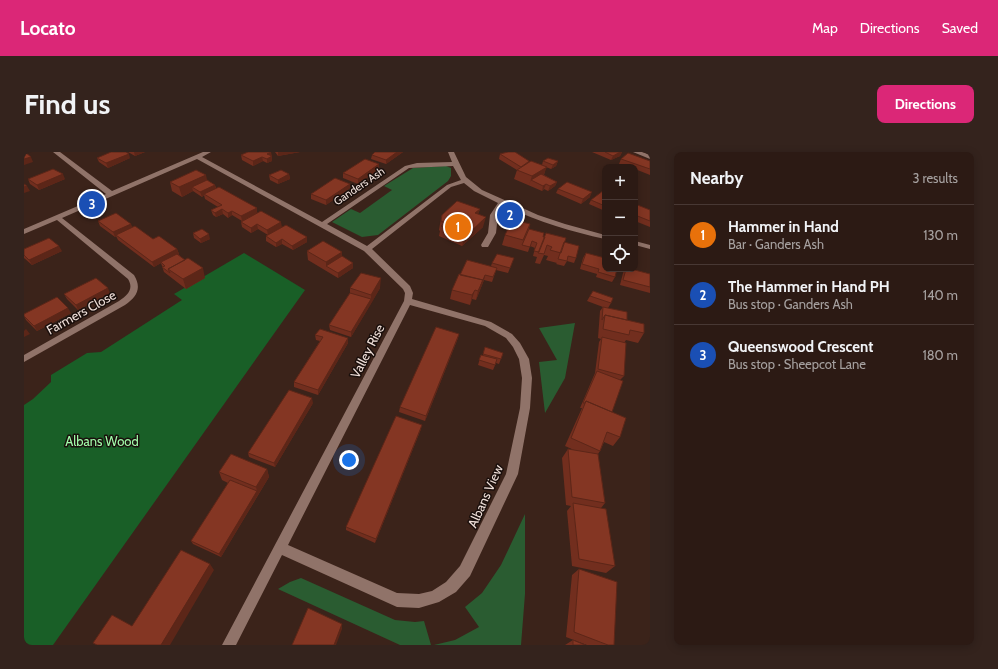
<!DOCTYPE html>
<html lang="en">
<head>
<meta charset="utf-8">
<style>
  body { margin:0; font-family:Cabin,sans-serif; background:#34231d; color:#f1f3f6 }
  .controls { position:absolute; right:12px; top:12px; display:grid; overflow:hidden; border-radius:8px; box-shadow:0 2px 10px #0003 }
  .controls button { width:36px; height:36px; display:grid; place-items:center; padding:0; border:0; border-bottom:1px solid #483834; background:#2c1a14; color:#f1f3f6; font:20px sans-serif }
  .you { position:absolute; left:325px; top:308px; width:14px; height:14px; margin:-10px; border:3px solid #fff; border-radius:50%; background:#1a73e8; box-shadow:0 0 0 6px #1a73e833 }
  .badge { display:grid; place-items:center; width:26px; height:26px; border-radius:50%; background:#db2777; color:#fff; font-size:13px; font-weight:700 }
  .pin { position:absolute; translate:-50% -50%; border:2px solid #fff; box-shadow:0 1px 4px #0006 }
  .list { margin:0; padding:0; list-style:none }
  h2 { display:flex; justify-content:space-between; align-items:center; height:52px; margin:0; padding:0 16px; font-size:17px }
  h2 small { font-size:13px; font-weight:400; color:#a6a1a0 }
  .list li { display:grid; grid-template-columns:26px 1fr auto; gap:12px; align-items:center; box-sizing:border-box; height:60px; padding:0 16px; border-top:1px solid #483834 }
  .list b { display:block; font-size:15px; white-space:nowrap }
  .list p { margin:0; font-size:13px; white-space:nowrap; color:#a6a1a0 }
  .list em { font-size:13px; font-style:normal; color:#a6a1a0 }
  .icon { flex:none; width:22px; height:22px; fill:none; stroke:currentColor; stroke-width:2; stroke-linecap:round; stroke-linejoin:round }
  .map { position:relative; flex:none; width:626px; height:493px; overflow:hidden; border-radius:8px }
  header { display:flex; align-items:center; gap:24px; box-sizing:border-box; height:56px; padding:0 20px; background:#db2777; color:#fff }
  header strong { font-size:19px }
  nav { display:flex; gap:22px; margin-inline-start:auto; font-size:14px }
  .intro { display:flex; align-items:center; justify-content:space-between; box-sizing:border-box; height:96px; padding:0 24px }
  h1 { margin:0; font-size:28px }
  .button { padding:10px 18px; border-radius:8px; background:#db2777; color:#fff; font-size:14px; font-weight:700 }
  main { display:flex; gap:24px; padding:0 24px }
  aside { flex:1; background:#2c1a14; border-radius:8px; box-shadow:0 2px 10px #0003 }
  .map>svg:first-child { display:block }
  .green { fill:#2a5c31 }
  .forest { fill:#195f27 }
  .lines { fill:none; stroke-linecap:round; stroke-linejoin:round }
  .minor { fill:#907369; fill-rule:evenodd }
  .wall { fill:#722e1e }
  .shaded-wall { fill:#5c2618 }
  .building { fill:#843623; stroke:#5c2618 }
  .labels { text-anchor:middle; stroke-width:3; stroke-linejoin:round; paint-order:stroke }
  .far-street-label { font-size:11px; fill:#f0e0da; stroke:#1a0f0c }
  .street-label { font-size:13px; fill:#f0e0da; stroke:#1a0f0c }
  .park-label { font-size:13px; fill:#a2fdab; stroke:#1a0f0c }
</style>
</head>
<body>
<header>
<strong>Locato</strong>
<nav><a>Map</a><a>Directions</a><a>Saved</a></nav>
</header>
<div class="intro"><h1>Find us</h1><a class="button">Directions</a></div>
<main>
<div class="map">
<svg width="626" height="493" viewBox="0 0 626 493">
  <rect width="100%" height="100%" fill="#3b231a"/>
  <path class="green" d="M422 14 427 16V24L424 29 354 83 338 85 308 70 327 57 336 61 368 38 360 34 389 16Z
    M551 171 541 226 521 261 515 210 533 208 515 176Z
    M501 362V442L497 493H410L431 488 455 475 441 455 458 441 477 413Z
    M277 426 371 468 391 470 400 469 407 493H376L254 437 266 430Z"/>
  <path class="forest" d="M220 101 281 138 29 493H0V253L9 247 27 230V223L63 201 77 200 158 148 150 142Z"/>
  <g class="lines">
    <path class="minor" d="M29 0H36L88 39 179 0H187L178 5 298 70 381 14 393 11 428 10 424 0H430L442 25 458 38 514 63 541 72 581 83V87C546 79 512 69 479 53L474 63 472 81 464 95H458L457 93 464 81 466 63 474 51 450 39 440 31 427 35 348 97 386 134 389 141 388 147 467 170 488 182 496 191 505 207 508 226 506 256 494 322 446 424 432 440 415 450 395 456 373 455 258 403 212 493H198L380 149 381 141 379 137 340 99 173 7 38 66 110 123C118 136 113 145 101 153L0 210V203L95 149C104 143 110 137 104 127L33 68 0 82V77L82 42ZM429 14 437 28 423 33 343 94 303 72 385 16ZM386 153 461 174 482 186 489 195 495 207 498 226 496 256 482 322 436 414 422 430 408 439 395 442 373 441 264 393Z
      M609 0H618L626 3V7Z
      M611 89 626 93V97L611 93Z"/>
  </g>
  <path class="wall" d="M104 0H121L111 4Z
    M247 0 248 9 243 11 239 9 229 14 218 8 217 3Z
    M251 0H276L254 4Z
    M351 0H379L362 12 347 7 348 3Z
    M568 0H598L596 4 587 8Z
    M476 2 518 13 519 9H534L532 14 527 17 522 15 520 23 533 30 531 34 524 39 520 37 518 39 490 27 493 18 475 7Z
    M73 6H106L84 16 75 10Z
    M597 7 626 9V23L611 17V15H605L595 12Z
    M355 17 334 32 319 26V21Z
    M265 22 266 27 254 32 246 28 245 23Z
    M4 27H41L15 38 6 32Z
    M183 28 191 33 192 36 233 56V61L258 75 283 85V90L269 98 258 92 252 95 242 89V84L244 83 234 77 227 81 218 75 217 70 218 69 208 63 204 66 199 62 192 65 189 63 187 58 194 55 181 47 180 43 178 45 169 39 158 45 148 39 146 30Z
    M326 36 302 53 287 47V42Z
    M534 37 566 45 557 52 532 41Z
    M581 39V59L565 52 567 48Z
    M611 52 626 58V75L611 69Z
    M456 57 454 62 459 75 438 94 415 84 416 79 415 78 416 72 418 63Z
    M74 69 108 75 129 87 153 97 155 102H154L181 126 162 137 140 120 137 111 130 115 94 88 92 84 91 85 76 74Z
    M490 70 506 72 505 77 519 85 540 90 552 106 550 111 543 109 540 114 532 112 533 111 522 108 524 104 520 103 516 112 511 111 513 105 509 104 511 96 506 94 504 100 478 93 481 83Z
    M169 81 186 87 177 91 170 86Z
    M0 97 38 99 8 113 0 106Z
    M283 99 318 100V104L329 116 314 126 284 108Z
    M562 101 591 125 588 130 572 125 573 122 556 117 559 106Z
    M468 111H488L484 121 472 118 468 130 460 128 452 148 448 147 446 153 426 147 428 138 436 123 467 114Z
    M601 117H607L626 122V141L596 133 599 121Z
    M326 136H356L327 185 306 178 305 173 326 141Z
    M569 139 587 151 584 156 620 181 614 191 602 188 600 191V224L596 228 588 260 596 285 589 294 580 290 576 299 574 302 581 351 577 356 591 414 582 421 548 414 543 359 547 354 542 353 538 306 544 297 550 298 541 294 558 256H556L571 221 575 190 577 187 574 186 576 159 579 155 563 149Z
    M86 141 54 158 43 147 40 142Z
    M47 161 13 179 2 168 0 164V162Z
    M435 182 434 186 401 269 375 260 376 255Z
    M291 183 324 186V191L294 243 270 235V230L296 189 292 188Z
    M461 195 479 201 475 212 472 211 469 218 454 213 457 203H459Z
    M289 251 251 315 225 305 224 301Z
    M397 277 351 391 322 378V375Z
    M243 317 245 325 197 405 169 392 167 389 204 331 198 328 195 320Z
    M555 417 590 493H563L542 485 548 423Z
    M549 488 561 493H541Z"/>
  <path class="shaded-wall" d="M110 0H121L111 4Z
    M247 0 248 9 243 11V2Z
    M254 0H276L254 4Z
    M373 0H379L362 12V8Z
    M596 0H598L596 4 587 8 589 4Z
    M105 2 106 6 84 16 82 11Z
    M7 5 9 10 0 13V7Z
    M238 5 239 9 229 14V9Z
    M534 9 532 14 527 17 529 13Z
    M355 12V17L334 32V27Z
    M523 15 519 24 507 28 505 33 508 24Z
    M39 22 41 27 15 38 13 33Z
    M265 22 266 27 254 32V28Z
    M182 23 184 32 168 35 169 39 158 45 155 35Z
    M533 30 531 34 524 39 526 34Z
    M326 32V36L302 53V48Z
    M522 32 520 37 518 39 519 34Z
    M191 33 192 38 180 42V43L178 45 176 40Z
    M3 34 6 39 0 41V35Z
    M568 40 566 45 557 52 559 47Z
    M233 56V61L218 69 217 64Z
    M198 57 199 62 192 65 191 61Z
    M456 57 453 66 451 61Z
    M208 59V63L204 66V61Z
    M462 65 459 75 438 94 441 85Z
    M257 70 258 75 244 83 243 78Z
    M107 72 109 76 92 83V84L91 85 89 80Z
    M233 72 234 77 227 81V76Z
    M185 82 186 87 177 91 176 87Z
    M283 85V90L269 98 268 94Z
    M258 87V92L252 95V91Z
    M35 94 38 99 8 113 5 108Z
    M153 97 155 102 138 111 137 110V111L130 115 128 110Z
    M318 100V109L302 114V110Z
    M329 111V116L314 126V121Z
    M179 116 181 126 162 137 159 127Z
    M461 123 460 128 452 148 454 139Z
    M357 126 356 136 347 152V143Z
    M84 136 86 141 54 158 52 153Z
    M451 138 446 153 448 143Z
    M347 147V152L327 185V180Z
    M44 156 47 161 13 179 10 174Z
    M2 177 6 182 0 185V179Z
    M435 182 434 186 401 269 402 264Z
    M324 186V191L294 243V238Z
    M288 246 289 251 251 315 250 311Z
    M398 273 397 277 351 391 352 387Z
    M243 317 245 325 234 343 232 335Z
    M233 339 234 343 197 405 195 402Z
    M186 412 190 418 146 493H137Z
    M318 472V477L312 493H310Z"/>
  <path class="building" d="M0 0H1L7 5 0 7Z
    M87 0H102L105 2 82 11 73 6Z
    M224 0H247L243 2 248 4 243 7 238 5 229 9 217 3Z
    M351 0H373L362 8 348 3Z
    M484 0H491L505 9 504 10 497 15 476 2Z
    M581 0H596L589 4Z
    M604 1 626 9V17L597 7Z
    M524 6 534 9 529 13 519 9Z
    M341 7 355 12 334 27 319 21Z
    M507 9 523 15 508 24 493 18Z
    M29 17 39 22 13 33 4 27Z
    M172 18 182 23 155 35 146 30Z
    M257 18 265 22 254 28 245 23Z
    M517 22 533 30 526 34 522 32 519 34 507 28Z
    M311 26 326 32 302 48 287 42Z
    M183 28 191 33 176 40 168 35Z
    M543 30 568 40 559 47 534 37Z
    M0 32 3 34 0 35Z
    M195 35 233 56 217 64 208 59 204 61 198 57 191 61 187 58 198 53 180 42Z
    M580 38 581 39V54L567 48Z
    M433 49 456 57 451 61 462 65 441 85 417 74 421 71 417 69 418 63Z
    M611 52 626 58V69L611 63Z
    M237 59 257 70 243 78 233 72 227 76 217 70Z
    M92 61 107 72 89 80 74 69Z
    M491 68 506 72 499 88 481 83 487 70H490Z
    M262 73 283 85 268 94 258 87 252 91 242 84Z
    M111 74 129 87 135 84 153 97 128 110 92 83Z
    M178 77 185 82 176 87 169 81Z
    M505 77 520 81 519 85H521L515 100 510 99 513 91 508 89 506 95 498 93Z
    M522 81 542 86 537 101 526 98 528 95 523 93 520 102 514 101Z
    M25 86 35 94 5 108 0 103V97Z
    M299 89 318 100 302 110 283 99Z
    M540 90 555 94 552 106 544 104 543 109 534 107Z
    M562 101 581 106V117H593L591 125 574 120 575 117 558 112Z
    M153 102 161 108 144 117 146 121 138 115 141 114 137 110Z
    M473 102 490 106 486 116 468 111Z
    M318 104 329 111 314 121 302 114Z
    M164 106 179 116 159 127 144 117Z
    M443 108 473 116 469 125 461 123 457 133 459 128 436 123Z
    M602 117H607L626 122V135L599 128Z
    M337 121 357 126 347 143 326 136Z
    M435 122 459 128 454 139 451 138 448 143 428 138Z
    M72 126 84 136 52 153 40 142Z
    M569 139 589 146 587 151 566 144Z
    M326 141 347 147 327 180 305 173Z
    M33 145 44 156 10 174 0 164V162Z
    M579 155 603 160V168L581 163 578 168Z
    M581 163 620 172V181L606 178 605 183 579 177Z
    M412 175 435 182 402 264 376 255Z
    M296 177 324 186 294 238 270 230 299 185 291 183Z
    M578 185 602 191 600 224 574 217Z
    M461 195 479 201 477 207 459 202Z
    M457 203 473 207 471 213 455 208Z
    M573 219 599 229 588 260 562 249 561 251H559Z
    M265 238 288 246 250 311 224 301Z
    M562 249 602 266 596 285 583 280 576 299 547 286Z
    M372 264 398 273 352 387 322 375Z
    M544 297 574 302 581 351 548 345Z
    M207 302 243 317 232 335 195 320Z
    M206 328 233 339 195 402 167 389Z
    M549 351 582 357 591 414 555 407Z
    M157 398 186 412 137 493H73L69 491 88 463 108 474Z
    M555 417 593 430 590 493H584L550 480Z
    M284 456 318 472 310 493H268Z
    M549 488 561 493H549Z"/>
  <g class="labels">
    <g class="far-street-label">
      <text transform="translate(335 34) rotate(-34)" y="4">Ganders Ash</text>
    </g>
    <g class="street-label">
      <text transform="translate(57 160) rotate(-29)" y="5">Farmers Close</text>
      <text transform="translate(343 199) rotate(-63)" y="5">Valley Rise</text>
      <text transform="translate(461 344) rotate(-66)" y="5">Albans View</text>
    </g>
    <g class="park-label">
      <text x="78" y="294">Albans Wood</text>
    </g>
  </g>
</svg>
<div class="controls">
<button>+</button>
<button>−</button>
<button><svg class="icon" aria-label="locate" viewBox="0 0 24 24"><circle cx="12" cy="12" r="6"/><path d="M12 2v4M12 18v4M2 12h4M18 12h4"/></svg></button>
</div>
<div class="you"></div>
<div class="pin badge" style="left:434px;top:75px;background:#e8710a">1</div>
<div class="pin badge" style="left:486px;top:63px;background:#1a4fb4">2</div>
<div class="pin badge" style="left:68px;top:52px;background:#1a4fb4">3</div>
</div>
<aside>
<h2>Nearby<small>3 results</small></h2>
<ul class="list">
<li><span class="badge" style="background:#e8710a">1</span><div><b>Hammer in Hand</b><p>Bar · Ganders Ash</p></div><em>130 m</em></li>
<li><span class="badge" style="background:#1a4fb4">2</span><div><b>The Hammer in Hand PH</b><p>Bus stop · Ganders Ash</p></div><em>140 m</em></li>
<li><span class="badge" style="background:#1a4fb4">3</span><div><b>Queenswood Crescent</b><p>Bus stop · Sheepcot Lane</p></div><em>180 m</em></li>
</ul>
</aside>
</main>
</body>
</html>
